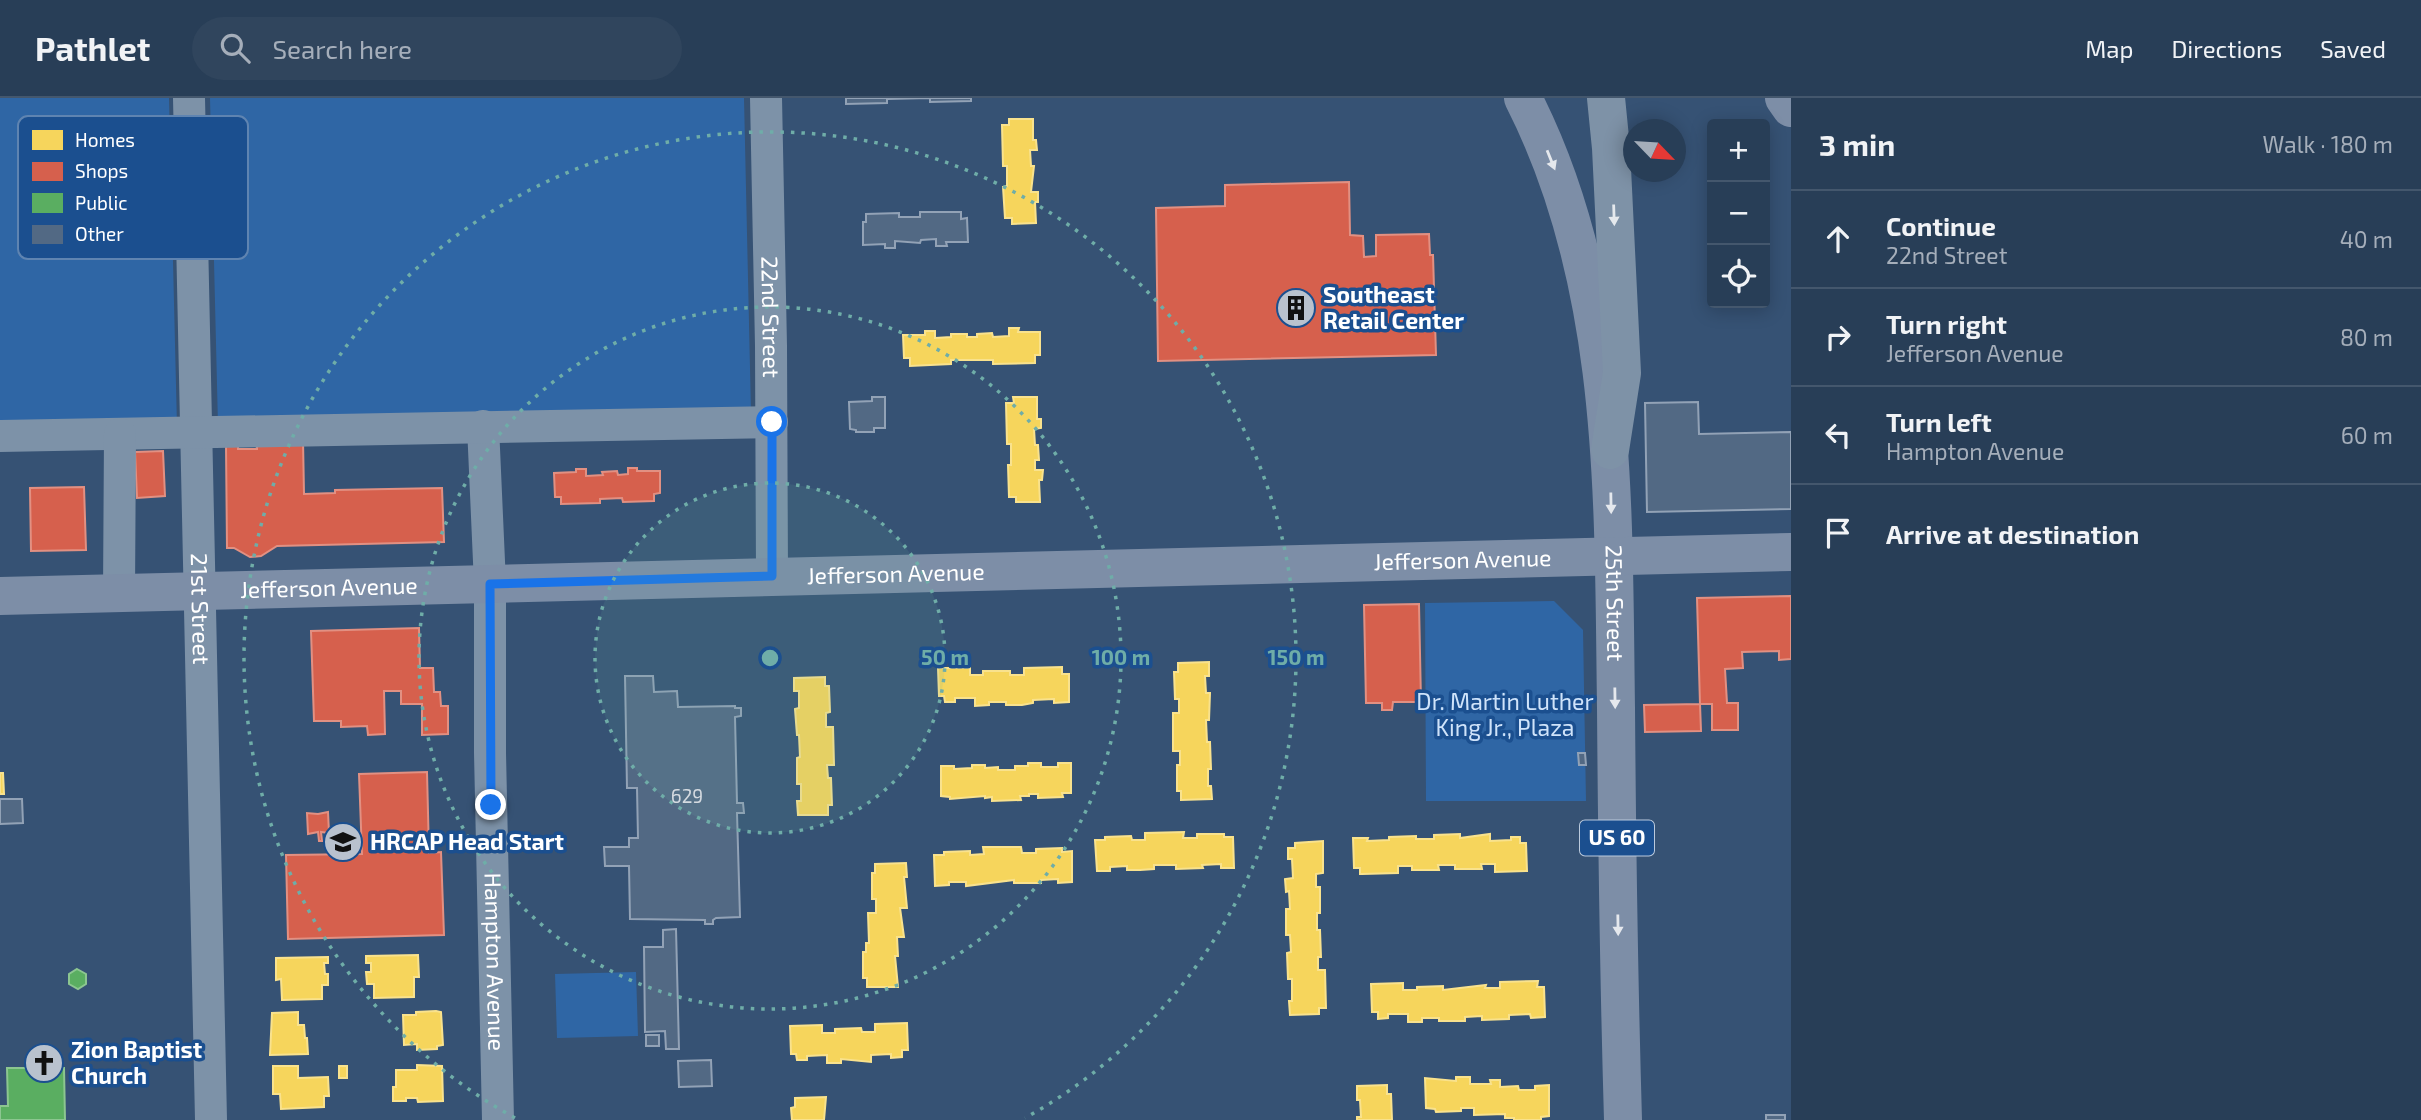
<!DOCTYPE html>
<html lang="en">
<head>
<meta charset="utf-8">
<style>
  body { margin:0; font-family:"Exo 2",sans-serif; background:#30455d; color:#f1f3f6 }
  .controls { position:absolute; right:21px; top:21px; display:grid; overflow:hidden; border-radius:7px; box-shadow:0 4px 18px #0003 }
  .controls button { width:63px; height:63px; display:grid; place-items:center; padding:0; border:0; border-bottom:2px solid #44576d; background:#283e57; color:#f1f3f6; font:35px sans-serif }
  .compass { position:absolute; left:1623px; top:21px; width:63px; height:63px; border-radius:50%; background:#283e57; box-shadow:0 4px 18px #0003; rotate:115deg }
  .stop { position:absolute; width:21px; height:21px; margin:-16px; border:5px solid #1a73e8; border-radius:50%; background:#fff }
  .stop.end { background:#1a73e8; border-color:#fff; box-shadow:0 2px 7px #0008 }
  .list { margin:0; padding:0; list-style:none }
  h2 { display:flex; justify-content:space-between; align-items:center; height:91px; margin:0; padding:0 28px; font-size:30px }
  h2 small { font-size:23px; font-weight:400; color:#a5aeba }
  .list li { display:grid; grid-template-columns:46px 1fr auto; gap:21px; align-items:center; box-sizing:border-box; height:98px; padding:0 28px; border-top:2px solid #44576d }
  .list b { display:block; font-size:26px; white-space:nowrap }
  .list p { margin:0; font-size:23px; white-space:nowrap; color:#a5aeba }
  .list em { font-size:23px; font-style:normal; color:#a5aeba }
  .icon { flex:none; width:38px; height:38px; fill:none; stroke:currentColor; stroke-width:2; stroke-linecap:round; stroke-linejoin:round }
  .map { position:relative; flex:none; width:1791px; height:1022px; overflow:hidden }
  header { display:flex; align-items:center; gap:42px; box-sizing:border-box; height:98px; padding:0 35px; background:#283e57; border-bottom:2px solid #44576d }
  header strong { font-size:33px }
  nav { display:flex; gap:38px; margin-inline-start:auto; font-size:24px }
  .search { width:490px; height:63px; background:#30455d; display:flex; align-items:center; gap:18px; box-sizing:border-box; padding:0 24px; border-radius:38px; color:#a5aeba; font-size:26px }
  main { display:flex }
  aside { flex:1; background:#283e57 }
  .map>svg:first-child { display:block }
  .green { fill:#2f66a5 }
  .homes { fill:#f6d55c; stroke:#f9e28d; stroke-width:2 }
  .shops { fill:#d6604d; stroke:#e29082; stroke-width:2 }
  .public { fill:#5aae61; stroke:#8cc690; stroke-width:2 }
  .building { fill:#526984; stroke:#92a2b6; stroke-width:2 }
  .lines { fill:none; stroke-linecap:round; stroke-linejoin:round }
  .minor { stroke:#7d92a8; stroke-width:32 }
  .major { stroke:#7d8ea7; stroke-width:38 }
  .highway { stroke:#7e92a7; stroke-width:38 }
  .oneway { fill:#e5e8ed }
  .oneway2 { fill:#e5e9ed }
  .route { stroke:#1a73e8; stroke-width:9 }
  .ring { fill:none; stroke:#6fada8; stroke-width:3.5; stroke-dasharray:3.5 7 }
  .labels { text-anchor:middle; stroke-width:7; stroke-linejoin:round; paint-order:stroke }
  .number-label { font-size:19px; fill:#d4dae0 }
  .shield { fill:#1b4f8f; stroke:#bbcadd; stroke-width:2 }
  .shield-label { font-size:21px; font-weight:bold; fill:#fff }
  .poi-label { font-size:23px; font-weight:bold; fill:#fff; stroke:#1b4f8f; text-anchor:start }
  .street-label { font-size:23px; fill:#fff; stroke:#1b4f8f }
  .park-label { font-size:23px; fill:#cfe3fa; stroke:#1b4f8f }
  .key { fill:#1b4f8f; stroke:#5f84b1; stroke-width:2 }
  .key-label { font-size:19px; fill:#fff }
  .centre { fill:#6fada8; stroke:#1b4f8f; stroke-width:3.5 }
  .ring-label { font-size:21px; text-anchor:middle; font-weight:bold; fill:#6fada8; stroke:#1b4f8f; stroke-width:7; stroke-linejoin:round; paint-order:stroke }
</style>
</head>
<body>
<header>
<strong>Pathlet</strong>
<div class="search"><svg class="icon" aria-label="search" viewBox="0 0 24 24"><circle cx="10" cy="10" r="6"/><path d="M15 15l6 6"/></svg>Search here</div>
<nav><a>Map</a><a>Directions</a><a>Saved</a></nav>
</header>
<main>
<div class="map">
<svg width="1791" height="1022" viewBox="0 0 1791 1022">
  <rect width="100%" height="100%" fill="#365274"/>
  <path class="green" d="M0 0H169L177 328 0 334Z
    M210 0H744L751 315 218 327Z
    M1554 503 1583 532 1586 703H1426L1425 505Z
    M636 874 638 938 557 940 555 876Z"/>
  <path class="homes" d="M1009 21H1033V42H1036L1037 52H1030L1031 68H1034L1031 94H1038V104H1035L1036 125 1012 126V120H1005L1003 89 1007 88V68H1003L1002 27H1009Z
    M1009 230H1019L1018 234H1040V257H1035V265L993 266V262H951V266L910 268V260H904L903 237H925V233H935V240L951 239V236H967V239H977V236L992 235 993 239 1009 238Z
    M1013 299H1037V321H1041V330L1034 331 1035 347H1038L1039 362H1035V372H1043L1042 382H1039L1040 404H1016V399H1009L1008 367H1011V346H1007L1006 305H1014Z
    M1209 564V578H1205L1206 595H1210L1209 622H1206L1207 644H1210L1211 671H1208V688H1211L1212 701 1181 702V693H1177V667H1180V653H1173V615H1179V601H1175L1174 574H1178V565Z
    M1062 569V576H1069V604L1054 605V601L1033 602V605L1022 607H1006V604H989V607L975 608V600H955V604H945L944 598H939L938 570H970V577H983V573H1010V577H1024V570Z
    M825 579V588H829L830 614 826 615V629H833L834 667H827L828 680H831L832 707H828V717H798L797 703H801V686H797V660L800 659 799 637H797L795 611 799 610V593H794V580Z
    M1028 665H1041V669H1058V665H1071V695H1062L1063 699 1038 700V696H1029V698H1020L1021 702 992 703V699L985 700V698L950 701V699L941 698V668H954V671L972 670V667H985V670L998 669V672H1015V668H1028Z
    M0 675H3L4 696H0Z
    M1184 734 1183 740H1197V736H1224V739H1233L1234 770H1221V766L1202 767 1203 770 1176 771V767H1154V771L1140 772H1127V768L1110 769V773H1097L1095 742H1105V739L1131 738 1132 742H1145V735Z
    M1460 736V740L1490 736V743L1511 742V739H1520V745H1526L1527 773 1495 774V766H1481L1482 771H1455V767H1438L1439 772H1412V768H1398V775L1362 776H1360V770H1354L1353 740H1368L1367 743 1389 742V739L1416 738V741H1434V737Z
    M1323 743V775L1316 776V789H1320V815H1317V832H1320L1321 859H1318V872H1325L1326 910H1319V916L1290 917 1289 903H1292V881H1288L1287 855 1291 854 1290 837H1286V811H1290L1289 793 1286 794 1285 781 1293 780 1292 761H1288V750H1295V745Z
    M983 749H1021L1022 755H1036V751L1062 750V754L1072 753V784L1058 785V781L1041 782V785H1014V782L966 788V784H949V787L935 788 934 757H944V754L970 753V757L984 756Z
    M906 765 907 779H904L907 810H900L904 839H897L898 858H895L898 889H867V880H863V854H866V845H869L868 815H876V801H872V775H875V766Z
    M418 857 419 879H414V899L374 900V886H367L366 874H371V865H366V858Z
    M328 859V865H324L325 876H328V887H322V901L282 902 281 881 276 882V860Z
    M1538 883 1537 889H1544L1545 919 1531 920 1530 916 1509 917V921L1482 922V918L1465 919V923H1439V920H1422V924H1408V916H1388V920L1378 921V914H1372L1371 886 1403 885V892H1417V889L1443 888V892L1486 887 1485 890H1500V884Z
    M436 913 441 914 443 947 437 948V951L417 952V946L404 947 403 917H416V914Z
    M298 914V927H304L305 940H307L308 956 270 957 272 915Z
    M907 925 908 952H902V959L891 960V956L871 957V964L841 961V965H827V957L807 958V962H797L796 956H791L790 928 822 927V935H835V931L861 930 862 934H875V926Z
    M417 967 442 968 443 1003 418 1004 417 1000H406V1003H393V989H396V972H417Z
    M273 968H298V980L328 979 329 998H324V1009L281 1011 280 996H273Z
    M339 968H347V980H339Z
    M1456 979H1470V986H1491L1490 982H1500V989L1518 988 1519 992H1535V988L1549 987V1018L1541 1019V1022H1514V1020H1505V1016L1474 1017V1010H1461V1013L1436 1014 1435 1011 1426 1010 1425 980 1456 983Z
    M1387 987V996H1391L1392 1022H1357V1019H1361L1360 1002H1357V988Z
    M826 999 824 1022H792L791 1010 795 1009V1000Z"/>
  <path class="shops" d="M1349 84 1350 137 1363 138 1364 159 1376 158V137L1429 136 1430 157H1433L1436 257 1158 263 1156 110 1225 108V87Z
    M303 342 304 396 335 395V392L442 390 444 444 277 448 261 458 250 459 234 450H227L226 347H238V351H257V343Z
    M163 353 165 398 137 400 135 354Z
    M628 370H637V373H660V395L654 396V403L623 404 622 400 600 401V405L561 406V399H555L554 375 576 374V371H586V378L603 377 602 374 617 373 618 377 628 376Z
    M84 389 86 452 31 453 30 390Z
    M1791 498V561L1779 562V553L1742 554 1743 570 1725 571 1727 605H1738V632H1712V606H1700L1697 500Z
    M1419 506 1421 604H1393L1392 612H1382V605H1366L1364 507Z
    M419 530 420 570H433L434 594H440L441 608H448V636L422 637V606H401V593H384L385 636 368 637 367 628 341 629V623H314L311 533Z
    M1700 606 1701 633 1645 634 1644 607Z
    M427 674 429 755 441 754 444 837 288 841 286 757 362 756 359 676Z
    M328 714 329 735 321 734 322 743H319L318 734 308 736 307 715 318 716Z"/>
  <path class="public" d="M77 871 86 876V886L78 891 69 886V876Z
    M7 970H64L65 1022H0V1008H8Z"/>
  <path class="building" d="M846 0H971V3L930 4V0L887 1V5L846 6Z
    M920 114H961V121L967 120 968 144H946L947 148H936V141L921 142 920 145 895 143V150H885V146L863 147V124H866V116L899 115V119H920Z
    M872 299H885V330H874V334H856V332L850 331 849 304 872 303Z
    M1698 304 1699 336 1791 334V411L1647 414 1645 305Z
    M625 578H653L654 594 677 593 678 609 735 608V610H741V618L735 619 737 705H743L744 715H737L740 819 716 820 713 822V826H705V822L630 821 629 768H605L604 749H629V740H638L637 690H627Z
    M1578 655H1585L1586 667H1579Z
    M0 701H22L23 725 0 726Z
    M676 831 679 951H666L665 933 645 934 644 849H663V832Z
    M646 937H659V948H646Z
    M711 962 712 988 679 989 678 963Z
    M1766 1017H1785V1022H1766Z"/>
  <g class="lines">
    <g class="minor">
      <path id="s1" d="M189 0 211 1022"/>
      <path id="s2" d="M766 0 771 248 772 478"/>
      <path id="s3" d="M483 328 490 486V655L498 1022"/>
      <path d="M0 338 772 324"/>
      <path d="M119 496 120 336"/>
    </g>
    <g class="major">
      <path id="s4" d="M1523 0C1619 188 1613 405 1616 610 1617 747 1619 885 1623 1022"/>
      <path d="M1784 0 1791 10"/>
      <path id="s5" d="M0 498 1791 454"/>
    </g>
    <path class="highway" d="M1606 0 1611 50 1622 275 1610 352"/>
  </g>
  <defs><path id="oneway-solid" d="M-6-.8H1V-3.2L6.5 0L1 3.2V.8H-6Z" transform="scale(1.75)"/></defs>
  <g class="oneway">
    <use href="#oneway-solid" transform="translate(1551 62) rotate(68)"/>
    <use href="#oneway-solid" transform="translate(1611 405) rotate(89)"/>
    <use href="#oneway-solid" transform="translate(1615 600) rotate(89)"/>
    <use href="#oneway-solid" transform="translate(1618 827) rotate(89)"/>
  </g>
  <use class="oneway2" href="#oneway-solid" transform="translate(1614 117) rotate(88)"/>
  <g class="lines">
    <path class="route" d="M491 707 490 486 772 478V324"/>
  </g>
  <circle cx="770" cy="560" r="175" fill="#6fada8" fill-opacity=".12"/>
  <g class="ring">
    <circle cx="770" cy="560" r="175"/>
    <circle cx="770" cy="560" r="351"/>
    <path d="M515 1020A526 526 0 1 1 1025 1020"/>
  </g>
  <defs>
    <symbol id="building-disc" viewBox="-11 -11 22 22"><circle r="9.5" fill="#b9c2ce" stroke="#1b4f8f"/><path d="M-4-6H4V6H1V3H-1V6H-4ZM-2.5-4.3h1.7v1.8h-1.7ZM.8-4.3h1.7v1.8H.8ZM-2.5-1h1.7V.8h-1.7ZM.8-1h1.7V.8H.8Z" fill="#111"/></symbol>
    <symbol id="school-disc" viewBox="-11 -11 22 22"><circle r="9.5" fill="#b9c2ce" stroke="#1b4f8f"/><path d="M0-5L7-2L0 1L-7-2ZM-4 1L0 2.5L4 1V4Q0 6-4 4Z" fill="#111"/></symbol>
    <symbol id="church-disc" viewBox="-11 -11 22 22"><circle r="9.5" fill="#b9c2ce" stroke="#1b4f8f"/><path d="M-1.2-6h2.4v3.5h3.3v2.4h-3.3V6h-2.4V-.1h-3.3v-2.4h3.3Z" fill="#111"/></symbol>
  </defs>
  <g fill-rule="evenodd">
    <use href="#building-disc" x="1274" y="188" width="44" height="44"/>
    <use href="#school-disc" x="321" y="722" width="44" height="44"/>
    <use href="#church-disc" x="22" y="943" width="44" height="44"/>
  </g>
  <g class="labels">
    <g class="number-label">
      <text x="687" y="705">629</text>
    </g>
    <rect class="shield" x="1580" y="722.5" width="74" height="35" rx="5"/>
    <g class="shield-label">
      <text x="1617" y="747">US 60</text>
    </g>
    <g class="poi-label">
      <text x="1323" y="205">Southeast<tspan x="1323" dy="26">Retail Center</tspan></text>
      <text x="370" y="752">HRCAP Head Start</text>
      <text x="71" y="960">Zion Baptist<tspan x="71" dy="26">Church</tspan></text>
    </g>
    <g class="street-label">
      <text dy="8" stroke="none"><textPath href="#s2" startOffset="219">22nd Street</textPath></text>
      <text dy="8" stroke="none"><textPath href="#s5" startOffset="1463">Jefferson Avenue</textPath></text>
      <text dy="8" stroke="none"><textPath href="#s5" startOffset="896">Jefferson Avenue</textPath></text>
      <text dy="8" stroke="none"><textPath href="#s5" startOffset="329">Jefferson Avenue</textPath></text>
      <text dy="8" stroke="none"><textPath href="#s4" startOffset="518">25th Street</textPath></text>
      <text dy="8" stroke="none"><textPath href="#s1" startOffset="511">21st Street</textPath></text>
      <text dy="8" stroke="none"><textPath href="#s3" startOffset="536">Hampton Avenue</textPath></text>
    </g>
    <g class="park-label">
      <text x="1505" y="612">Dr. Martin Luther<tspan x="1505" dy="26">King Jr., Plaza</tspan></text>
    </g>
  </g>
  <rect x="18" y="18" width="230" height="143" rx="10" class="key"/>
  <rect x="32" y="32" width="31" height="20" fill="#f6d55c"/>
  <rect x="32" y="64" width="31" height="19" fill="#d6604d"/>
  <rect x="32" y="95" width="31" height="20" fill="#5aae61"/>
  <rect x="32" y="127" width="31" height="19" fill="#526984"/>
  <g class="key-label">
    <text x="75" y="49">Homes</text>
    <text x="75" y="80">Shops</text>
    <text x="75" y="112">Public</text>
    <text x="75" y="143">Other</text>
  </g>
  <circle cx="770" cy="560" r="10" class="centre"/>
  <g class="ring-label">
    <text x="945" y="567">50 m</text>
    <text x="1121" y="567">100 m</text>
    <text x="1296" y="567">150 m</text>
  </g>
</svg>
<div class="controls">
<button>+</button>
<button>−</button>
<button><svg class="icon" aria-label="locate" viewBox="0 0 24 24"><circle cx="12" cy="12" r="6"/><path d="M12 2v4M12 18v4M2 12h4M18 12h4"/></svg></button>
</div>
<svg class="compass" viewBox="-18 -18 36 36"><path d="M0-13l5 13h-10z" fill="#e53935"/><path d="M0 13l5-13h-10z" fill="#a5aeba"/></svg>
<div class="stop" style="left:772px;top:324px"></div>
<div class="stop end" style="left:491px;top:707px"></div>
</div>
<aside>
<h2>3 min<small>Walk · 180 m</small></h2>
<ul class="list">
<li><svg class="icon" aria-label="ahead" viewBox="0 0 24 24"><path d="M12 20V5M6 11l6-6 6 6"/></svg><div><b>Continue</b><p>22nd Street</p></div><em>40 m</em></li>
<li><svg class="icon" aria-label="right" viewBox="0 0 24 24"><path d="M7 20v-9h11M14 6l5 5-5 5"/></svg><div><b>Turn right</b><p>Jefferson Avenue</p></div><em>80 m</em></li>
<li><svg class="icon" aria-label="left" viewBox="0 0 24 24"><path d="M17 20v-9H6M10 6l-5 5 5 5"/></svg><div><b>Turn left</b><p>Hampton Avenue</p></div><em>60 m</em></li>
<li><svg class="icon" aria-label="arrive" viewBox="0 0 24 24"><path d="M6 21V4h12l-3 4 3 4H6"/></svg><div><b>Arrive at destination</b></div></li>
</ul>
</aside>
</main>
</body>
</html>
